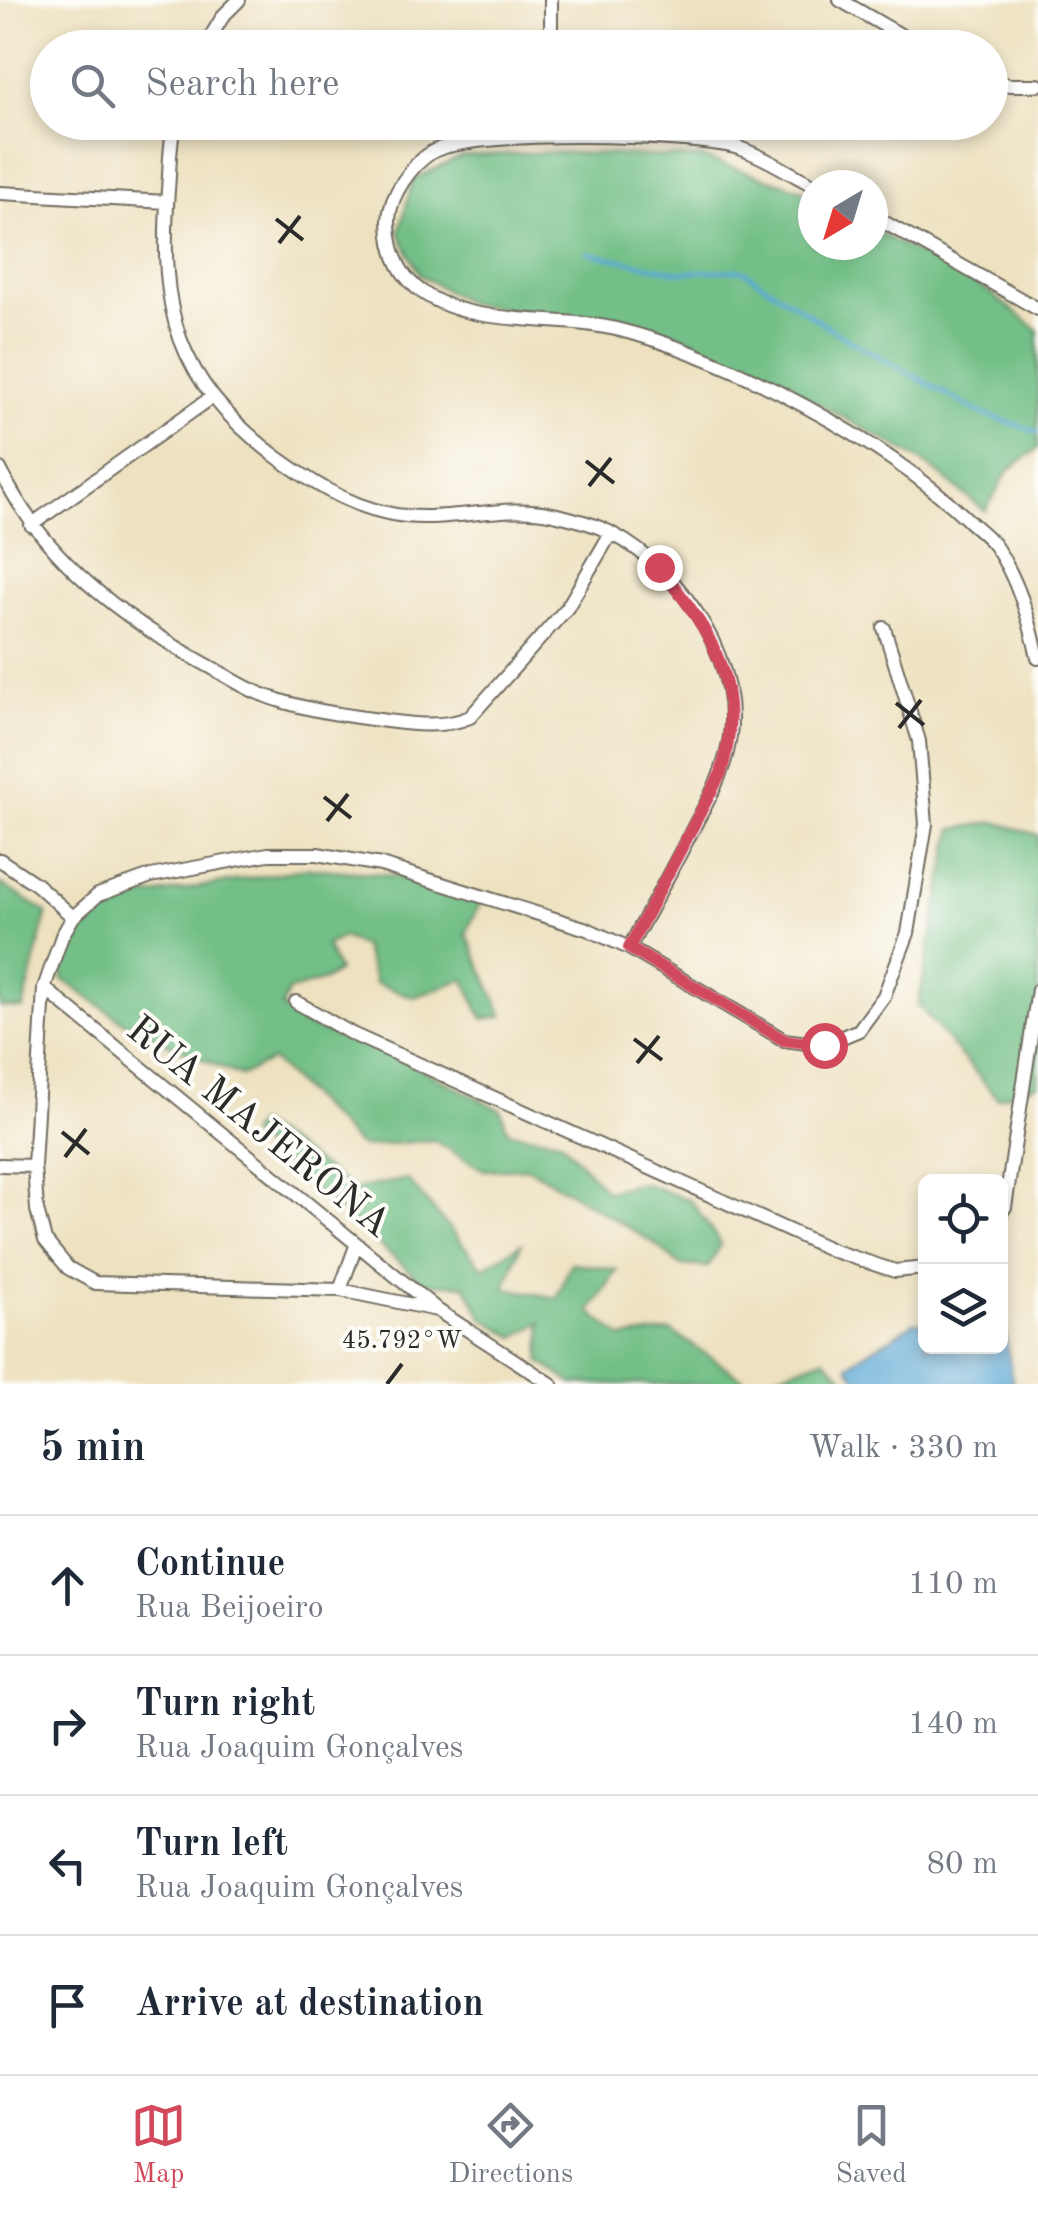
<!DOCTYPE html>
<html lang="en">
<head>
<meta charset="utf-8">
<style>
  body { margin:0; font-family:"Old Standard TT",serif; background:#f2f2f3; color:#1f2937 }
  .controls { position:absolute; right:30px; bottom:30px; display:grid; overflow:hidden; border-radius:15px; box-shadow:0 5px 15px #0003 }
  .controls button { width:90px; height:90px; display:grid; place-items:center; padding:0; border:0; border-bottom:2px solid #e0e1e3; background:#fff; color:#1f2937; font:50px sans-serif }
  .compass { position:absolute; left:798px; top:170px; width:90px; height:90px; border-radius:50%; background:#fff; box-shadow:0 5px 15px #0003; rotate:218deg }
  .stop { position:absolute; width:30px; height:30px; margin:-22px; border:8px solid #d1495b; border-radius:50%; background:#fff }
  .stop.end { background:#d1495b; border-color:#fff; box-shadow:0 2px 10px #0008 }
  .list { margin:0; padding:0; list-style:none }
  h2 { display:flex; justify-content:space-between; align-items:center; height:130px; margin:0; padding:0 40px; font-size:42px }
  h2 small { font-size:32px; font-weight:400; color:#747a83 }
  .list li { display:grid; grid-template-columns:65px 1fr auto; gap:30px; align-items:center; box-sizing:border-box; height:140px; padding:0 40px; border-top:2px solid #e0e1e3 }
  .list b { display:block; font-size:38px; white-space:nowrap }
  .list p { margin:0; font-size:32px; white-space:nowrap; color:#747a83 }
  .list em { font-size:32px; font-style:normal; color:#747a83 }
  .icon { flex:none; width:55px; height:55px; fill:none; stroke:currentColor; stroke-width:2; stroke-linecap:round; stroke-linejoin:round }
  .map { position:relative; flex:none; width:1038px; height:1384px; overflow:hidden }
  .search { position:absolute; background:#fff; box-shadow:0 5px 15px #0003; left:30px; right:30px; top:30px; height:110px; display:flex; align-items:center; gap:25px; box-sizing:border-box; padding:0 35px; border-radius:55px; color:#747a83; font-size:38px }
  .sheet { height:690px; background:#fff }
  nav { display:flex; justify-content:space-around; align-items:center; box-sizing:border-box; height:140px; border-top:2px solid #e0e1e3; background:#fff; font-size:28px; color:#747a83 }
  nav a { display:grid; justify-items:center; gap:5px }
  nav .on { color:#d1495b }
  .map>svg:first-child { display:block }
  .forest { fill:#73bf87; stroke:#4f7559; stroke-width:2.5 }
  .water { fill:#5ca8d5; stroke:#446a80; stroke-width:2.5 }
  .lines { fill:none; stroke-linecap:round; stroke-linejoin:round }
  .stream { stroke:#5ca8d5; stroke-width:4 }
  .minor-casing { stroke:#6f6b5f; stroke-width:16 }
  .minor { stroke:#fff; stroke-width:12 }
  .route { stroke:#d1495b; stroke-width:12 }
  .ticks { fill:none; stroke:#2b2b2b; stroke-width:4 }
  .labels { text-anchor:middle; stroke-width:8; stroke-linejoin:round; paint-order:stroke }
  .street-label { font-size:40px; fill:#2b2b2b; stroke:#fdfcf7 }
  .ticks-label { font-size:25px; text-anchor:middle; fill:#2b2b2b; stroke:#fdfcf7; stroke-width:8; stroke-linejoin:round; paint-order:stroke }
</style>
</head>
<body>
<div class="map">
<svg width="1038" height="1384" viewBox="0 0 1038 1384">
  <rect width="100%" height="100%" fill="#fdfcf7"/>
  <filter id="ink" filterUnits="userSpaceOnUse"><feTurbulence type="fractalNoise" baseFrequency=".01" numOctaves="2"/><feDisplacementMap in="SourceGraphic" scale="20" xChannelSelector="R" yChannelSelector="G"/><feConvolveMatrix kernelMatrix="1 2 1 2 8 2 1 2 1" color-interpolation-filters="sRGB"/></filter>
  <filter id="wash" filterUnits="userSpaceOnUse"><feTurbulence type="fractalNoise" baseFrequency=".0048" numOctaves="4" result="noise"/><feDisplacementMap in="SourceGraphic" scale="40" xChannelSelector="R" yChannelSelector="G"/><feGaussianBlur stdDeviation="2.25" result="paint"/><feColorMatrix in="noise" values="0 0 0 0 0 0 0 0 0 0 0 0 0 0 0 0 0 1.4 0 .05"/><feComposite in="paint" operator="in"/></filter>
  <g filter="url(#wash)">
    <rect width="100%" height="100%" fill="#ede1c0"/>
    <path class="forest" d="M550 152 703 158 797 188 813 197V245H873V230L985 289 1038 330V448L1008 471 985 511 924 462 758 370 678 335 467 303 420 275 399 233 413 179 463 156Z
      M995 822 1038 835V1084L997 1098 918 1005 953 829Z
      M308 868 380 874 429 882 481 902 466 933 503 1016 483 1019 464 979 414 997 375 983 363 947 343 937 326 945 338 971 324 980 288 991 282 1007 300 1023 403 1060 501 1110 508 1132 560 1140 606 1191 643 1183 691 1201 721 1244 708 1267 680 1265 654 1243 529 1168 484 1170 433 1140 360 1147 272 1060 241 1076 132 1028 62 979 66 943 101 911 125 900Z
      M0 883 47 913 23 1009 0 1007Z
      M257 1123 355 1189 407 1179 483 1268 521 1244 505 1288 557 1298 571 1263 617 1270 590 1312 622 1338 671 1331 751 1384H573L540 1361 542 1322 515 1337 483 1318 465 1285 424 1283 249 1135Z
      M824 1358 851 1384H752Z"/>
    <path class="water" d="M914 1322 925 1323 926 1346H1000L1001 1322 1004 1324 1013 1384H860L848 1366C868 1348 893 1340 914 1322Z"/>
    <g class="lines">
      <path class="stream" d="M588 253 678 272 742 270 839 334 980 413 1038 432"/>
    </g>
  </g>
  <g filter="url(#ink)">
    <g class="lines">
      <defs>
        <path id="minor" d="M551 0V48
          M840 0 923 48
          M204 48 223 16 239 0
          M990 81 1010 85H1038
          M175 122C169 144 170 168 168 190 159 311 175 379 274 455 308 480 345 504 387 513 441 526 501 502 553 514 571 518 595 524 611 533 684 571 748 668 727 752 721 777 709 799 697 821 675 864 652 906 629 948
          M813 185C789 173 764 156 739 148 692 134 470 129 432 152 411 165 390 195 389 220 389 249 398 275 422 292 475 329 558 314 620 330 731 358 885 441 968 520 976 528 988 536 995 546 1018 579 1030 620 1038 658
          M0 193 167 202
          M873 216 1038 309
          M0 469C42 558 122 618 207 665 224 674 242 687 261 694 296 708 335 714 372 719 404 723 440 730 470 717L567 608 611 533
          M31 525 211 398
          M0 860 36 884 73 917
          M44 988 435 1308
          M296 1002 352 1034 834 1251 895 1271 926 1268
          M0 1165 34 1166
          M1000 1214 1005 1207 1038 990
          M340 1290 356 1246
          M551 1384 437 1310 340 1290 95 1283 68 1268 45 1240 37 1210 34 1166 44 988 62 936 73 917 98 895 151 876 268 854H317L381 865 587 929 629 948 784 1040 823 1045 859 1030 884 996 908 933 926 824 919 741 884 628"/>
      </defs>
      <use href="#minor" class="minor-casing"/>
      <use href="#minor" class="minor"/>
    </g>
  </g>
  <g class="lines" filter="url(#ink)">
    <path class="route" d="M659 567C712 632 747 687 721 773L629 948 784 1040 824 1045"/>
  </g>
  <path class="ticks" d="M276 219 303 240M279 243 300 216M586 461 614 483M589 486 611 458M896 703 924 725M899 728 921 700M324 797 351 818M327 821 348 794M634 1039 662 1060M637 1063 659 1036M62 1132 89 1154M65 1157 86 1129M387 1384 402 1364"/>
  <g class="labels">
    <g class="street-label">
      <text transform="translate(260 1125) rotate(39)" y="14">RUA MAJERONA</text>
    </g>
  </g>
  <g class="ticks-label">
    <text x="402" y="1348">45.792°W</text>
  </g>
</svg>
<div class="controls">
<button><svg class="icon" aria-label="locate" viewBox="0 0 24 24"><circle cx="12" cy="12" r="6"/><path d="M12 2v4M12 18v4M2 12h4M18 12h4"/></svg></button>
<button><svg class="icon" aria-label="layers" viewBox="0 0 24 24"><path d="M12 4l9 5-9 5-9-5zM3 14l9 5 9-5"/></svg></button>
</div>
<svg class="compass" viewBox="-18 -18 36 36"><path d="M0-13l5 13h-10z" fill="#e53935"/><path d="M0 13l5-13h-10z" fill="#747a83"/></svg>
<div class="stop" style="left:824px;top:1045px"></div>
<div class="stop end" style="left:659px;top:567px"></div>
<div class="search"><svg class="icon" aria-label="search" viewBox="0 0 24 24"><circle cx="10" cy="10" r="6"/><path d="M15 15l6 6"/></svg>Search here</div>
</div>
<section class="sheet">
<h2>5 min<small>Walk · 330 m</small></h2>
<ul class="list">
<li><svg class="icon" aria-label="ahead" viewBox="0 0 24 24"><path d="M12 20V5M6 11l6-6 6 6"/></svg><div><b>Continue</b><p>Rua Beijoeiro</p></div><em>110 m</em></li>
<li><svg class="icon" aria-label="right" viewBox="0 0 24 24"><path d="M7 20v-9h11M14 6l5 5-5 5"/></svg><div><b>Turn right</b><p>Rua Joaquim Gonçalves</p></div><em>140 m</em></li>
<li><svg class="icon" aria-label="left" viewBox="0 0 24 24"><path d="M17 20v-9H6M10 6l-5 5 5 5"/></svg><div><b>Turn left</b><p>Rua Joaquim Gonçalves</p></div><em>80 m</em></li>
<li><svg class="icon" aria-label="arrive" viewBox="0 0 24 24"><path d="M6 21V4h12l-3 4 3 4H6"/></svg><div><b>Arrive at destination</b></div></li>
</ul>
</section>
<nav>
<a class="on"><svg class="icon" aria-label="map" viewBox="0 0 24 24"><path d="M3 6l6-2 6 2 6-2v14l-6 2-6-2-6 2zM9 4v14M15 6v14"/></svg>Map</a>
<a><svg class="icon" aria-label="directions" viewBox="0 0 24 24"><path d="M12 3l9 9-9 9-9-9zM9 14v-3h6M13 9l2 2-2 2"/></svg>Directions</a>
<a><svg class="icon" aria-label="saved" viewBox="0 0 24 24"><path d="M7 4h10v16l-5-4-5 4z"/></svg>Saved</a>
</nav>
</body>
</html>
